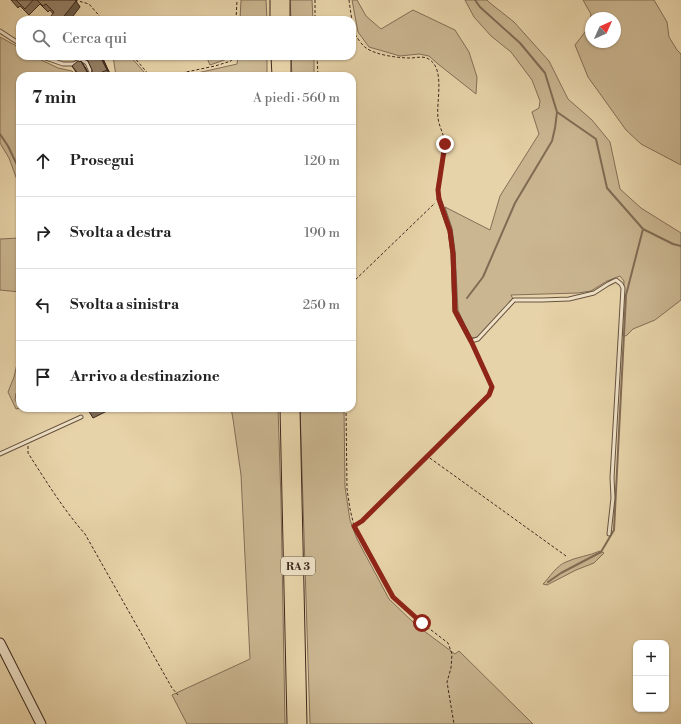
<!DOCTYPE html>
<html lang="it">
<head>
<meta charset="utf-8">
<style>
  body { margin:0; font-family:"Libre Bodoni",serif; background:#f6f6f6; color:#222 }
  .controls { position:absolute; right:12px; bottom:12px; display:grid; overflow:hidden; border-radius:8px; box-shadow:0 1px 3px #0004 }
  .controls button { width:36px; height:36px; display:grid; place-items:center; padding:0; border:0; border-bottom:1px solid #e0e0e0; background:#fff; color:#222; font:20px sans-serif }
  .compass { position:absolute; left:585px; top:12px; width:36px; height:36px; border-radius:50%; background:#fff; box-shadow:0 1px 3px #0004; rotate:45deg }
  .stop { position:absolute; width:12px; height:12px; margin:-9px; border:3px solid #8f2418; border-radius:50%; background:#fff }
  .stop.end { background:#8f2418; border-color:#fff; box-shadow:0 1px 4px #0008 }
  .list { margin:0; padding:0; list-style:none }
  h2 { display:flex; justify-content:space-between; align-items:center; height:52px; margin:0; padding:0 16px; font-size:17px }
  h2 small { font-size:13px; font-weight:400; color:#767676 }
  .list li { display:grid; grid-template-columns:26px 1fr auto; gap:12px; align-items:center; box-sizing:border-box; height:72px; padding:0 16px; border-top:1px solid #e0e0e0 }
  .list b { display:block; font-size:15px; white-space:nowrap }
  .list em { font-size:13px; font-style:normal; color:#767676 }
  .icon { flex:none; width:22px; height:22px; fill:none; stroke:currentColor; stroke-width:2; stroke-linecap:round; stroke-linejoin:round }
  .map { position:relative; flex:none; width:681px; height:724px; overflow:hidden }
  .search { position:absolute; background:#fff; box-shadow:0 1px 3px #0004; left:16px; top:16px; width:340px; height:44px; display:flex; align-items:center; gap:10px; box-sizing:border-box; padding:0 14px; border-radius:12px; color:#767676; font-size:15px }
  .panel { position:absolute; background:#fff; box-shadow:0 1px 3px #0004; left:16px; top:72px; width:340px; height:340px; border-radius:12px }
  .map>svg:first-child { display:block }
  .green { fill:#cab691; stroke:#836e57; fill-rule:evenodd }
  .lines { fill:none; stroke-linecap:round; stroke-linejoin:round }
  .stream { stroke:#806b54; stroke-width:2 }
  .service-casing { stroke:#675240; stroke-width:5 }
  .secondary-casing { stroke:#3c271d; stroke-width:11 }
  .motorway-casing { stroke:#3c271d; stroke-width:13 }
  .path { stroke:#3c271d; stroke-width:1; stroke-dasharray:3 2; stroke-linecap:butt }
  .service { stroke:#efe2c7; stroke-width:3 }
  .secondary { stroke:#efe2c7; stroke-width:9 }
  .motorway { stroke:#e7d3a9; stroke-width:11 }
  .wall { fill:#806e58; stroke:#3c271d }
  .shaded-wall { fill:#685a47; stroke:#3c271d }
  .building { fill:#958066; stroke:#3c271d }
  .route { stroke:#8f2418; stroke-width:5 }
  .labels { text-anchor:middle; stroke-width:3.5; stroke-linejoin:round; paint-order:stroke }
  .shield { fill:#efe2c7; stroke:#725f50; stroke-width:1 }
  .shield-label { font-size:11px; font-weight:bold; fill:#3c271d }
</style>
</head>
<body>
<div class="map">
<svg width="681" height="724" viewBox="0 0 681 724">
  <rect width="100%" height="100%" fill="#e7d3a9"/>
  <filter id="stains"><feTurbulence type="fractalNoise" baseFrequency=".005" numOctaves="4"/><feColorMatrix values="0 0 0 0 .2 0 0 0 0 .09 0 0 0 0 .02 0 0 0 .5 -.17"/></filter>
  <radialGradient id="worn" r=".72"><stop offset=".6" stop-color="#630" stop-opacity="0"/><stop offset="1" stop-color="#630" stop-opacity=".3"/></radialGradient>
  <path class="green" d="M241 0H266L267 20H240Z
    M290 0H312L313 20H291Z
    M352 0H357L366 16 381 29 413 10 455 30 469 52 477 77 476 94 438 64 429 56 419 54 400 56 369 47 358 32Z
    M465 0H487L490 3 514 22 549 61 568 99 592 120 610 142 620 189 641 208 681 233V300L655 320 633 329 626 336 622 335 624 281 620 276 607 281 591 291 578 293 511 295 513 299 478 337 471 338 458 310 455 251 452 228 445 207 490 230 500 196 539 134 532 112 539 108 540 101 532 80 511 52 491 36 474 17Z
    M583 0H654L667 22 669 37 677 50 681 54V165L641 144 626 130 588 77 575 45 589 27 591 14ZM591 18H615V42H591Z
    M0 37 20 48V56H33L58 68 72 71 77 76H20V188L9 158 0 143Z
    M113 56H130L145 73 146 76H116Z
    M206 56H231L230 58 210 65Z
    M238 56H267V76H184L237 64Z
    M291 56H314V76H292Z
    M20 238V292L0 290V239Z
    M20 351V390L16 393 15 400 20 408 16 409 8 392 14 377Z
    M231 408H278L281 500 285 724H187L172 695 250 659 241 475 233 419Z
    M300 408H344L345 487 350 520 357 539 389 599 416 625 455 654 459 651 533 724H310Z
    M600 551 604 553 594 563 576 570 547 585 543 584C549 578 557 565 566 562 576 557 589 556 600 551Z"/>
  <g class="lines">
    <path class="stream" d="M475 0 480 7 520 43 545 73 557 112 596 139 607 188 643 229 673 244 681 246
      M0 134 8 146 20 171
      M467 298 483 277 515 203 552 141 555 128 557 112
      M548 582 561 573 601 552 614 530 626 295 643 229"/>
    <defs>
      <path id="service" d="M0 31 20 44
        M40 56 63 64H73L82 60 87 63 93 76
        M439 199 450 231 453 254 455 311 471 341 478 339 514 300H542L569 299 594 293 608 284 616 280 621 284 623 288 612 478 613 498 609 534
        M0 454 81 417"/>
      <path id="secondary" d="M0 643 41 724"/>
      <path id="motorway" d="M276 0V20
        M284 0V20
        M277 56 278 76
        M285 56V76
        M286 408 293 724
        M294 408 301 724"/>
    </defs>
    <use href="#service" class="service-casing"/>
    <use href="#secondary" class="secondary-casing"/>
    <use href="#motorway" class="motorway-casing"/>
    <path class="path" d="M75 0 89 4 103 20
      M315 0V20
      M349 0C350 8 353 30 356 36 358 39 362 45 366 48 376 55 398 58 410 58 417 58 424 55 430 60 445 70 436 103 438 118 439 127 445 136 445 145 445 160 441 175 438 190L439 194
      M236 20 237 0
      M133 56 150 76
      M317 56 318 76
      M167 76 215 66 231 61 233 56
      M352 283 435 203
      M473 345 492 387 489 395 427 456 566 556
      M346 408 347 489 350 509 354 526 393 597 422 623 448 643 452 654 451 668 447 682 454 724
      M28 446V453C46 481 63 509 85 534L172 688 178 695
      M355 525 362 521 426 457"/>
    <use href="#service" class="service"/>
    <use href="#secondary" class="secondary"/>
    <use href="#motorway" class="motorway"/>
  </g>
  <path class="wall" d="M11 0H75L80 7 53 14 50 10 48 12 40 4 29 15 20 6 18 8Z
    M93 56H101L103 59 111 76H77L78 75 72 66 85 67 88 73H90L92 72Z
    M58 408H66L59 410Z
    M87 408H108L109 410 93 418Z"/>
  <path class="shaded-wall" d="M76 1 80 7 70 20H61Z
    M100 56H101L103 59 111 76 107 70Z
    M81 61 85 67 90 76 87 72Z"/>
  <path class="building" d="M16 0H33L25 9Z
    M37 0H75L76 1 61 20H48L54 12 46 4 43 6Z
    M86 17 89 20H84Z
    M93 56H100L107 70 100 73 101 76H95V75L93 76H77L79 75 72 66 78 61 80 62 81 61 87 72 90 73 92 72V70L87 59Z
    M87 408H96L88 411Z"/>
  <g class="lines">
    <path class="route" d="M422 623 393 597 354 526 362 521 489 395 492 387 471 341 455 311 453 254 450 231 439 199 438 190 445 144"/>
  </g>
  <g class="labels">
    <rect class="shield" x="281" y="557" width="34" height="18" rx="3"/>
    <g class="shield-label">
      <text x="298" y="570">RA 3</text>
    </g>
  </g>
  <rect width="100%" height="100%" filter="url(#stains)"/>
  <rect width="100%" height="100%" fill="url(#worn)"/>
</svg>
<div class="controls">
<button>+</button>
<button>−</button>
</div>
<svg class="compass" viewBox="-18 -18 36 36"><path d="M0-13l5 13h-10z" fill="#e53935"/><path d="M0 13l5-13h-10z" fill="#767676"/></svg>
<div class="stop" style="left:422px;top:623px"></div>
<div class="stop end" style="left:445px;top:144px"></div>
<div class="search"><svg class="icon" aria-label="search" viewBox="0 0 24 24"><circle cx="10" cy="10" r="6"/><path d="M15 15l6 6"/></svg>Cerca qui</div>
<section class="panel">
<h2>7 min<small>A piedi · 560 m</small></h2>
<ul class="list">
<li><svg class="icon" aria-label="ahead" viewBox="0 0 24 24"><path d="M12 20V5M6 11l6-6 6 6"/></svg><div><b>Prosegui</b></div><em>120 m</em></li>
<li><svg class="icon" aria-label="right" viewBox="0 0 24 24"><path d="M7 20v-9h11M14 6l5 5-5 5"/></svg><div><b>Svolta a destra</b></div><em>190 m</em></li>
<li><svg class="icon" aria-label="left" viewBox="0 0 24 24"><path d="M17 20v-9H6M10 6l-5 5 5 5"/></svg><div><b>Svolta a sinistra</b></div><em>250 m</em></li>
<li><svg class="icon" aria-label="arrive" viewBox="0 0 24 24"><path d="M6 21V4h12l-3 4 3 4H6"/></svg><div><b>Arrivo a destinazione</b></div></li>
</ul>
</section>
</div>
</body>
</html>
